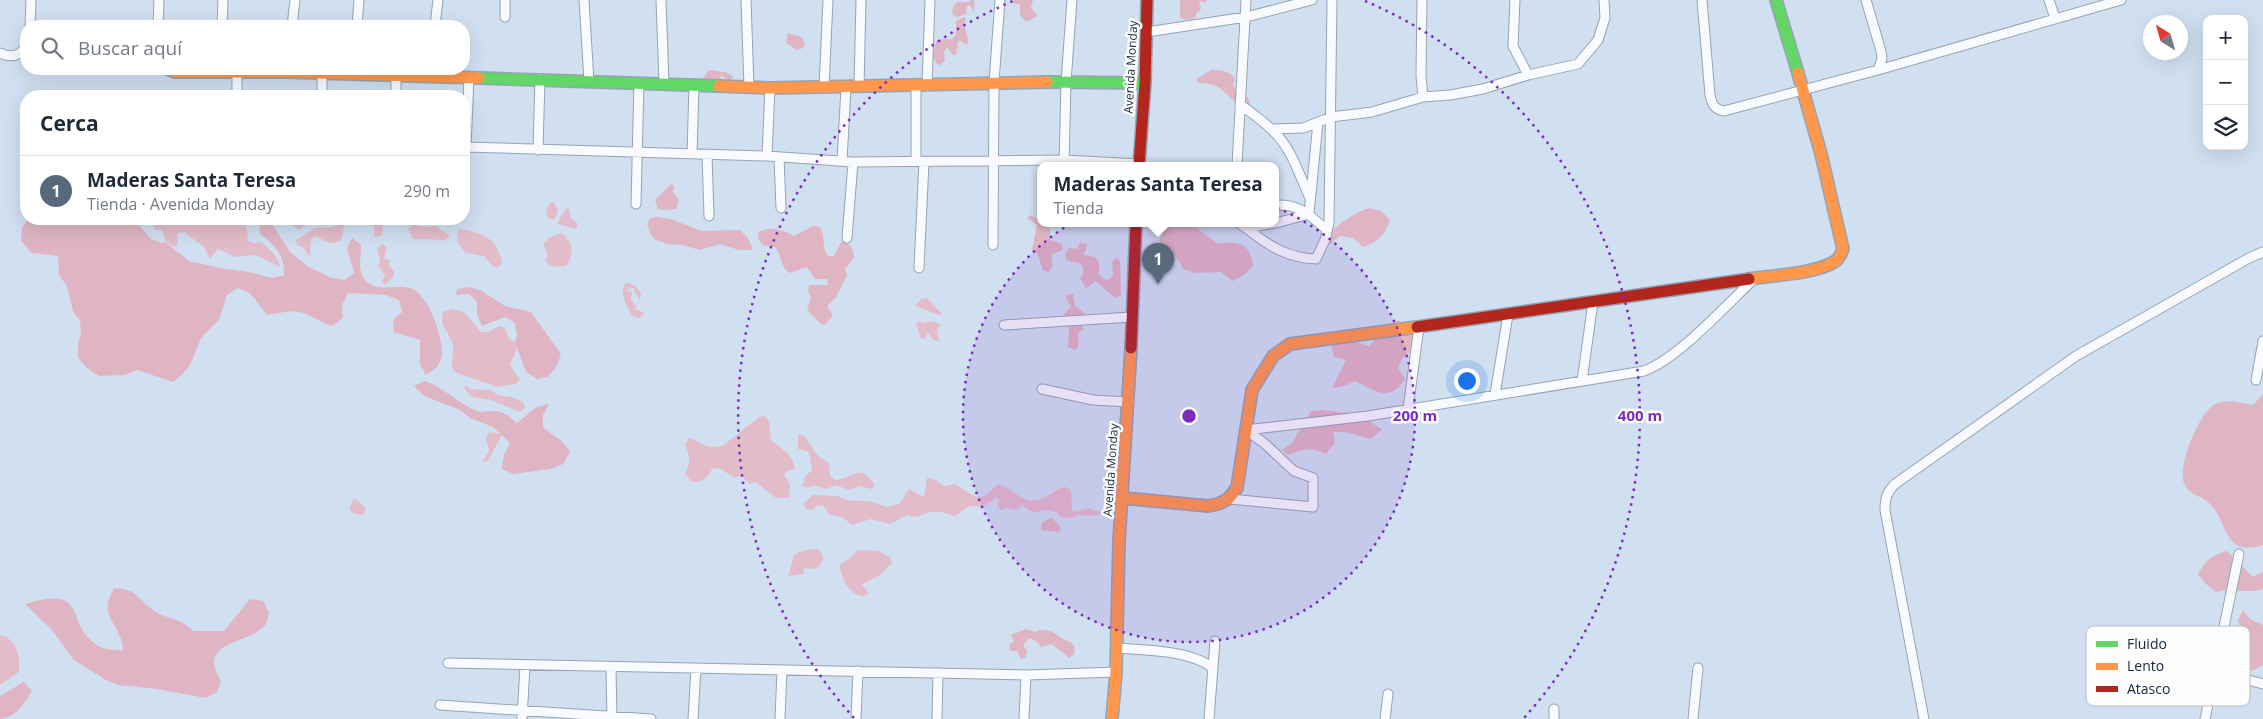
<!DOCTYPE html>
<html lang="es">
<head>
<meta charset="utf-8">
<style>
  body { margin:0; font-family:"Open Sans",sans-serif; background:#f2f2f3; color:#1f2937 }
  .controls { position:absolute; right:15px; top:15px; display:grid; overflow:hidden; border-radius:10px; box-shadow:0 5px 20px #0002 }
  .controls button { width:45px; height:45px; display:grid; place-items:center; padding:0; border:0; border-bottom:1px solid #e0e1e3; background:#fff; color:#1f2937; font:25px sans-serif }
  .compass { position:absolute; left:2143px; top:15px; width:45px; height:45px; border-radius:50%; background:#fff; box-shadow:0 5px 20px #0002; rotate:323deg }
  .you { position:absolute; left:1466px; top:380px; width:18px; height:18px; margin:-12px; border:4px solid #fff; border-radius:50%; background:#1a73e8; box-shadow:0 0 0 8px #1a73e833 }
  .badge { display:grid; place-items:center; width:32px; height:32px; border-radius:50%; background:#57697b; color:#fff; font-size:16px; font-weight:700 }
  .pin { position:absolute; translate:-50% -41px; filter:drop-shadow(0 1px 2px #0008) }
  .pin::after { content:''; position:absolute; top:26px; width:18px; height:15px; background:inherit; clip-path:polygon(0 0,100% 0,50% 100%) }
  .popup { position:absolute; left:1037px; top:162px; width:242px; height:65px; box-sizing:border-box; display:grid; place-content:center; border-radius:10px; background:#fff; filter:drop-shadow(0 1px 4px #0005); font-size:16px; white-space:nowrap; color:#747a83 }
  .popup b { font-size:19px; color:#1f2937 }
  .popup::after { content:''; position:absolute; left:50%; top:100%; margin-left:-10px; border:10px solid transparent; border-top-color:#fff }
  .list { margin:0; padding:0; list-style:none }
  h2 { display:flex; justify-content:space-between; align-items:center; height:65px; margin:0; padding:0 20px; font-size:21px }
  h2 small { font-size:16px; font-weight:400; color:#747a83 }
  .list li { display:grid; grid-template-columns:32px 1fr auto; gap:15px; align-items:center; box-sizing:border-box; height:70px; padding:0 20px; border-top:1px solid #e0e1e3 }
  .list b { display:block; font-size:19px; white-space:nowrap }
  .list p { margin:0; font-size:16px; white-space:nowrap; color:#747a83 }
  .list em { font-size:16px; font-style:normal; color:#747a83 }
  .icon { flex:none; width:28px; height:28px; fill:none; stroke:currentColor; stroke-width:2; stroke-linecap:round; stroke-linejoin:round }
  .map { position:relative; flex:none; width:2263px; height:719px; overflow:hidden }
  .search { position:absolute; background:#fff; box-shadow:0 5px 20px #0002; left:20px; top:20px; width:450px; height:55px; display:flex; align-items:center; gap:12px; box-sizing:border-box; padding:0 18px; border-radius:20px; color:#747a83; font-size:19px }
  .panel { position:absolute; background:#fff; box-shadow:0 5px 20px #0002; left:20px; top:90px; width:450px; height:135px; border-radius:20px }
  .map>svg:first-child { display:block }
  .green { fill:#e3bcca }
  .forest { fill:#dfb5c3 }
  .lines { fill:none; stroke-linecap:round; stroke-linejoin:round }
  .street-casing { stroke:#94a4b4; stroke-width:11 }
  .fast-casing { stroke:#94a4b4; stroke-width:14 }
  .slow-casing { stroke:#94a4b4; stroke-width:14 }
  .jam-casing { stroke:#94a4b4; stroke-width:14 }
  .street { stroke:#f8fafd; stroke-width:9 }
  .fast { stroke:#63d668; stroke-width:11 }
  .slow { stroke:#ff974d; stroke-width:11 }
  .jam { stroke:#b3261e; stroke-width:11 }
  .ring { fill:none; stroke:#7b2cbf; stroke-width:2.5; stroke-dasharray:2.5 5 }
  .labels { text-anchor:middle; stroke-width:5; stroke-linejoin:round; paint-order:stroke }
  .street-label { font-size:12px; fill:#16293c; stroke:#fdfdfd }
  .key { fill:#fdfdfd; stroke:#b8bdc3; stroke-width:1 }
  .key-label { font-size:14px; fill:#16293c }
  .centre { fill:#7b2cbf; stroke:#fdfdfd; stroke-width:2.5 }
  .ring-label { font-size:15px; text-anchor:middle; font-weight:bold; fill:#7b2cbf; stroke:#fdfdfd; stroke-width:5; stroke-linejoin:round; paint-order:stroke }
</style>
</head>
<body>
<div class="map">
<svg width="2263" height="719" viewBox="0 0 2263 719">
  <rect width="100%" height="100%" fill="#d0e0f1"/>
  <path class="green" d="M551 202H554L558 210 555 219 553 220 548 217 546 210Z
    M566 208 569 209 571 218 578 224 576 229 557 224Z
    M163 219H241L247 229 248 241 254 243 261 242C269 249 279 256 280 267L256 255 235 257 218 249 210 259 204 247 184 232 178 233 177 246C165 246 166 239 162 230H155L153 226Z
    M278 219H307L306 224 301 229 295 228 291 223 278 221Z
    M370 219H382L383 230 381 236 374 237 375 230Z
    M343 220 344 227 341 240C332 246 325 242 317 236L311 238 310 257 303 247 297 245 296 240 315 228 333 227Z
    M413 224 424 227 436 226 450 236 445 240 413 239 408 228Z
    M457 229C481 232 498 237 502 264L497 268 492 266 484 256 466 253 458 243Z
    M562 233C573 242 575 254 566 266 557 267 550 268 545 260L548 254 543 244 550 237Z
    M382 244 387 247 384 259 390 260 389 266 394 270V276L385 285 382 281 385 276 378 265 380 260 377 248Z
    M626 282 635 286 641 293 640 301 633 288 627 289 629 292 632 290 631 300 637 307 635 309 644 313 640 318 632 316C627 304 618 295 626 282Z
    M927 298 942 314 939 315 915 306 921 299Z
    M452 309 464 312 481 332H488L499 326 505 328 509 339 515 342 517 348 510 365 520 380 515 384 497 387 455 372 452 367C451 358 455 351 452 342 448 331 439 326 443 312Z
    M920 321 922 323 932 321 941 324 937 329 939 341 933 340 928 333 925 338 921 339 916 324Z
    M466 385 470 389 490 390 500 396 512 397 523 402 525 408 520 412 491 400 472 397 464 388Z
    M765 416 769 422 771 440C781 449 794 454 795 469L789 470 784 474 790 485 789 498H776L756 482 750 484 741 475 735 478 719 468 712 469C706 482 693 489 685 473 692 461 689 456 685 444L689 438C704 442 706 451 724 445L759 417Z
    M489 432 502 434 488 461 482 462 489 451 486 439Z
    M798 435H804L818 456 829 463 830 476 835 480C855 479 858 461 875 485L871 489 860 486 848 490 837 485 825 489 814 485 808 488 802 486 806 475 812 471 809 452 798 449Z
    M927 478 934 479 944 486 955 484C965 489 977 504 989 493 992 490 994 487 998 484 1013 488 1021 504 1039 500 1049 497 1055 489 1065 487L1070 489C1074 497 1069 504 1073 512 1078 511 1082 510 1087 509 1096 509 1099 515 1108 508H1114L1115 512 1088 516 1079 515 1073 518 1060 517 1056 512 1043 510 1034 513 1022 505 1017 510 1007 508 1001 510 997 505 1000 499 996 498 982 507 969 506 955 516C948 514 937 510 930 512 920 514 918 520 907 515L890 524 871 519 852 525 842 517 830 515 823 505 816 506 812 510 806 509 803 504 813 495 838 496 850 501H869L887 507 899 504 909 489 924 497Z
    M354 498 365 507V513L363 515 354 514 349 509Z
    M811 549H817L822 553 823 559 819 567 813 569 804 568 803 574 788 576 794 555 799 552Z
    M858 550 878 551 890 557 892 563 879 576 862 584 869 594C854 603 839 578 840 564L849 559Z
    M0 635C18 639 20 657 19 672L0 685Z"/>
  <path class="forest" d="M971 0H974V13L970 5 967 6 966 14 957 17 952 14 953 7 957 2H970Z
    M1013 0H1033L1031 7 1037 16 1026 22 1020 15V5L1012 3Z
    M1180 0H1207V1L1205 3 1199 1 1201 8 1200 11 1197 12 1195 18 1185 20 1180 17Z
    M964 17 966 19C962 32 971 36 967 45L960 41 958 42 956 55H953L947 47 944 52 945 61 940 65 937 64 933 57 936 41 942 39H952L956 34V21Z
    M788 33 801 37 805 43 803 48 797 50 786 43Z
    M709 70 725 72 733 76 732 79 729 81 721 75 720 81H712V79L701 81Z
    M1211 70C1221 70 1229 70 1235 79L1233 86 1248 98 1250 104 1248 109C1225 101 1229 84 1199 83L1196 79Z
    M671 184 674 186 673 192 679 199 676 209 664 210 658 209 655 200Z
    M1369 208 1381 211 1390 220C1384 236 1379 241 1363 247L1353 238 1340 236 1330 244 1327 236C1337 225 1355 212 1369 208Z
    M1030 215 1040 220V223H1046L1050 228V240L1062 244 1063 250 1052 254V267L1048 272 1043 270 1037 253 1032 250 1037 225 1027 218Z
    M656 217 671 219 701 231 740 230 748 238 753 250H739L720 244 700 250 682 245 668 244 656 240 651 235 647 224 650 218Z
    M29 219H115L120 222 133 224 135 221 151 239 162 243 165 242 189 261 225 269 249 272 272 278 284 275C285 256 275 245 260 234L259 219H269L290 252 309 267 332 278 344 280 354 273 347 248 352 238 361 245C361 256 357 275 367 282 381 293 398 283 413 289 429 297 443 337 442 355 441 365 434 370 426 375L420 365V340L394 332 393 320 402 312 399 300 386 295 348 293 342 305 343 318 332 326C322 323 316 318 306 314 294 308 280 313 267 315L250 293 238 288 227 295 219 320 201 338 191 363 183 374 173 382 137 370 125 375 99 376 88 369 78 358V346L81 333 80 321 73 311 67 286 59 275 58 256 31 253 21 241 22 227Z
    M1190 223 1218 244C1239 240 1250 243 1253 266L1244 275 1233 281 1221 272 1195 273 1183 269 1177 258 1159 241 1164 229 1176 224Z
    M813 226 820 227C826 237 821 246 828 256H834L840 244 844 239 853 250 854 258 845 269 847 275 836 297 827 306 833 316 825 325 820 323 807 310 811 297 808 291 809 285H828L827 279H815L807 267 790 273C779 266 782 255 775 247L763 245 759 240 758 233C768 225 784 230 794 236Z
    M1080 243 1087 244 1086 250 1083 255 1095 257 1099 262V274L1103 279 1109 280 1113 275 1112 262 1117 257 1120 262 1121 295 1115 298 1096 281 1086 288 1080 278 1084 272 1082 266 1078 262H1072L1066 260 1065 254 1069 248 1077 249Z
    M470 287 482 291 505 306 531 312 561 354 557 366 548 377 537 379 526 372 515 342 517 336 515 323 505 317 482 326 477 314V302L469 294 456 295 457 289Z
    M1073 294 1075 306 1085 313 1081 324 1084 330 1078 333 1079 344 1076 350 1068 347 1069 325 1064 314 1071 307 1066 298 1067 295Z
    M1398 320 1410 326 1417 337 1413 350 1403 357 1398 368 1405 379C1390 403 1375 391 1355 381L1344 386 1332 388 1346 360 1334 357 1331 345 1349 332 1356 342 1369 346 1387 327Z
    M425 381C444 387 463 408 481 412 485 412 489 410 493 411 503 411 509 416 517 423L536 407 549 404 543 415V427C555 438 561 437 570 452L563 464 551 469 513 474 502 469 504 455 510 443 493 427 470 418 460 410 424 396 414 386Z
    M2263 394V545C2223 558 2229 523 2210 504 2202 495 2188 496 2184 483 2177 466 2199 413 2215 404 2226 398 2242 403 2253 405Z
    M1323 410 1361 415 1382 430 1371 439 1345 432H1333L1335 443 1326 454C1310 447 1304 449 1288 455L1282 450 1292 443 1311 411Z
    M1051 517 1060 526V530L1058 532 1041 530 1042 523Z
    M2227 551 2253 577 2263 572V589C2247 594 2232 588 2216 592L2206 584 2198 574C2206 560 2212 555 2227 551Z
    M114 588C141 589 139 603 158 613 173 621 179 617 193 631H224L250 599 263 601 269 613C268 617 267 622 265 625 251 645 195 639 221 681L217 692 206 698 157 689 118 685 106 680 74 660 52 630 25 604C91 584 63 623 97 645 104 650 115 650 123 650 123 631 105 620 108 602 109 598 112 592 114 588Z
    M2243 610 2250 619 2263 625V665L2252 671 2215 659 2207 652 2229 642 2241 633 2238 620Z
    M1026 629 1035 632C1047 627 1053 632 1062 638 1068 642 1072 641 1075 648L1074 654 1069 658 1052 644 1041 647 1037 642 1029 638 1023 645 1027 651 1026 657 1021 659 1018 654V651H1010L1009 645 1014 641 1011 635Z
    M24 682 32 691C25 702 15 719 0 719V696Z"/>
  <g class="lines">
    <defs>
      <path id="street" d="M584 0 589 81
        M661 0 664 83
        M746 0 749 87
        M1422 0 1421 76 1423 97
        M1515 0 1513 46 1528 75
        M1702 0 1710 95C1712 104 1714 109 1724 111L1878 70 2121 0
        M1866 0 1881 51 1882 59 1878 70
        M2049 0 2055 18
        M505 17V0
        M30 26 31 0
        M158 26 159 0
        M222 26 223 0
        M292 26 295 0
        M357 26 359 0
        M435 26 438 0
        M1147 32 1246 17 1312 0
        M0 53C11 58 19 57 26 46
        M927 86 930 0
        M859 87 861 0
        M824 88 828 0
        M237 96V72
        M322 96V73
        M396 96V77
        M1240 104C1250 112 1262 120 1271 129 1291 146 1299 175 1310 198
        M1272 129 1303 128 1331 117 1372 112 1423 97 1450 95 1483 89 1528 75 1578 64 1598 40 1605 18 1604 0
        M464 147 767 156 853 162 1064 160 1139 164
        M466 147 469 77
        M538 150 540 79
        M692 154 694 86
        M707 155 709 216
        M767 156 770 88
        M779 157 781 208
        M842 161 846 87
        M916 161V86
        M1064 165 1066 82 1072 0
        M1237 165 1246 0
        M636 204 639 83
        M1276 205C1300 204 1309 215 1327 230
        M1239 223 1246 228 1275 223
        M1276 223 1309 214 1318 122
        M1246 228C1269 246 1287 258 1316 259L1325 240 1329 223 1332 0
        M847 238 853 162
        M993 245 994 82 1000 0
        M919 268 924 162
        M1004 325 1132 317
        M2256 380 2263 341
        M1582 381 1593 302
        M1042 389 1093 400 1129 402
        M1495 394 1508 315
        M1408 409 1419 327
        M1246 430 1368 416 1644 371C1679 358 1725 306 1754 279
        M1230 499 1313 507V478L1294 471 1264 443 1246 430
        M1116 648C1145 650 1190 650 1213 668
        M448 663 1026 675 1116 672
        M611 667 612 719
        M2212 676 2222 673 2263 684
        M440 705 651 719
        M522 719 525 666
        M693 719 696 668
        M780 719 782 670
        M856 719 858 671
        M937 719 938 673
        M1024 719 1026 675
        M1209 719 1215 641
        M1385 719 1388 694
        M1554 719V709
        M1693 719 1698 668
        M1924 719 1885 510C1885 498 1887 492 1895 484L2076 356 2249 258 2263 252
        M2205 719 2239 554"/>
      <path id="fast" d="M1776 0 1798 73
        M479 78 719 86
        M1047 82 1145 83"/>
      <path id="slow" d="M168 69 175 72H287L479 78
        M719 86 770 88 1047 82
        M1749 279C1770 276 1817 273 1834 262 1839 259 1841 254 1843 249L1821 154 1798 73
        M1123 498 1208 506 1218 504 1228 499 1237 488 1252 390 1273 356 1290 344 1417 327
        M1112 719 1116 672 1119 542 1131 348"/>
      <path id="jam" d="M1139 165 1145 83 1147 0
        M1417 327 1749 279
        M1131 348 1136 223"/>
    </defs>
    <use href="#street" class="street-casing"/>
    <use href="#fast" class="fast-casing"/>
    <use href="#slow" class="slow-casing"/>
    <use href="#jam" class="jam-casing"/>
    <use href="#street" class="street"/>
    <use href="#fast" class="fast"/>
    <use href="#slow" class="slow"/>
    <use href="#jam" class="jam"/>
  </g>
  <circle cx="1189" cy="416" r="226" fill="#7b2cbf" fill-opacity=".12"/>
  <g class="ring">
    <circle cx="1189" cy="416" r="226"/>
    <path d="M854 718A451 451 0 0 1 1013 1M1365 1A451 451 0 0 1 1524 718"/>
  </g>
  <g class="labels">
    <g class="street-label">
      <text transform="translate(1131 67) rotate(-87)" y="4">Avenida Monday</text>
      <text transform="translate(1111 470) rotate(-86)" y="4">Avenida Monday</text>
    </g>
  </g>
  <rect x="2086" y="626" width="164" height="80" rx="8" class="key"/>
  <rect x="2096" y="641" width="22" height="6" fill="#63d668"/>
  <rect x="2096" y="663" width="22" height="7" fill="#ff974d"/>
  <rect x="2096" y="686" width="22" height="6" fill="#b3261e"/>
  <g class="key-label">
    <text x="2127" y="649">Fluido</text>
    <text x="2127" y="671">Lento</text>
    <text x="2127" y="694">Atasco</text>
  </g>
  <circle cx="1189" cy="416" r="8" class="centre"/>
  <g class="ring-label">
    <text x="1415" y="421">200 m</text>
    <text x="1640" y="421">400 m</text>
  </g>
</svg>
<div class="controls">
<button>+</button>
<button>−</button>
<button><svg class="icon" aria-label="layers" viewBox="0 0 24 24"><path d="M12 4l9 5-9 5-9-5zM3 14l9 5 9-5"/></svg></button>
</div>
<svg class="compass" viewBox="-18 -18 36 36"><path d="M0-13l5 13h-10z" fill="#e53935"/><path d="M0 13l5-13h-10z" fill="#747a83"/></svg>
<div class="you"></div>
<div class="pin badge" style="left:1158px;top:284px">1</div>
<div class="popup"><b>Maderas Santa Teresa</b>Tienda</div>
<div class="search"><svg class="icon" aria-label="search" viewBox="0 0 24 24"><circle cx="10" cy="10" r="6"/><path d="M15 15l6 6"/></svg>Buscar aquí</div>
<section class="panel">
<h2>Cerca<small></small></h2>
<ul class="list">
<li><span class="badge">1</span><div><b>Maderas Santa Teresa</b><p>Tienda · Avenida Monday</p></div><em>290 m</em></li>
</ul>
</section>
</div>
</body>
</html>
